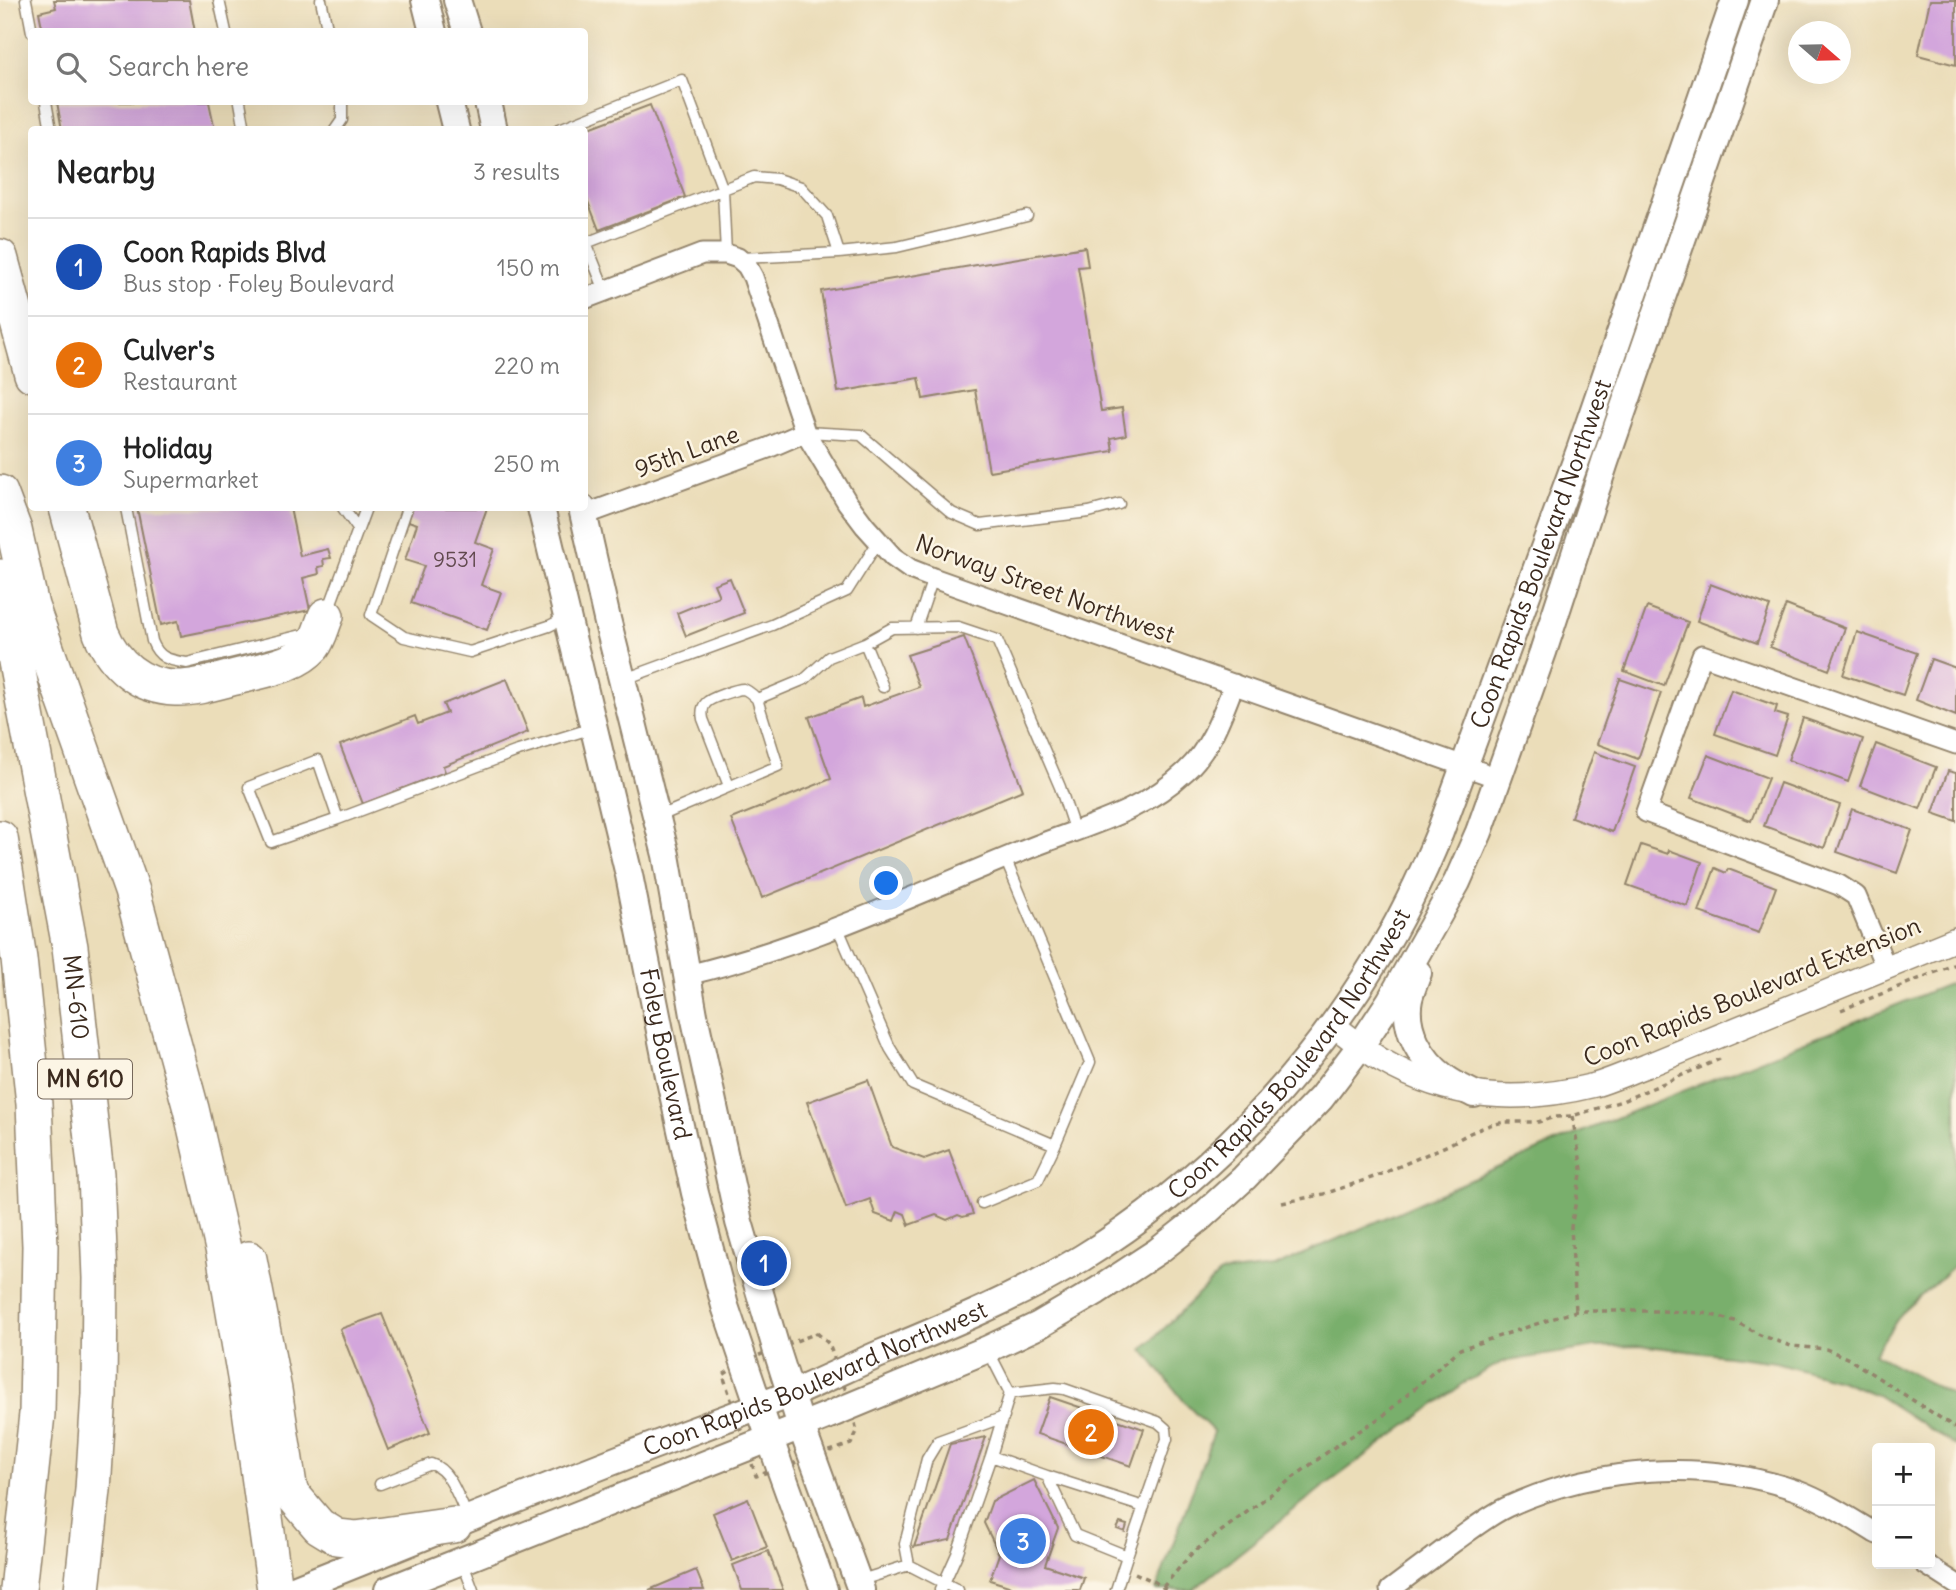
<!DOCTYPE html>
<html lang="en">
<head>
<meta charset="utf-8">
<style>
  body { margin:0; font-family:Delius,sans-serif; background:#f2f2f2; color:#222 }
  .controls { position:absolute; right:21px; bottom:21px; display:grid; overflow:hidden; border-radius:7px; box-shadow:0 7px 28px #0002 }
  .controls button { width:63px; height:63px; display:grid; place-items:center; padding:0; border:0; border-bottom:2px solid #e0e0e0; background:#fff; color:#222; font:35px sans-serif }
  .compass { position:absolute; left:1788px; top:21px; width:63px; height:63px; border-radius:50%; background:#fff; box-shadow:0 7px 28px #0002; rotate:110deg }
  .you { position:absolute; left:887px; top:884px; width:24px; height:24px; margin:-18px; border:5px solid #fff; border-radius:50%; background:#1a73e8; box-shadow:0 0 0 10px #1a73e833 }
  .badge { display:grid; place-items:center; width:46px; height:46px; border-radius:50%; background:#0f766e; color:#fff; font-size:23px; font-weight:700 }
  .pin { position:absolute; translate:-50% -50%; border:4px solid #fff; box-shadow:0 2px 7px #0006 }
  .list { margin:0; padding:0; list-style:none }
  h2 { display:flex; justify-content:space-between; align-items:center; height:91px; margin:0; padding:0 28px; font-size:30px }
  h2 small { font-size:23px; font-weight:400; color:#767676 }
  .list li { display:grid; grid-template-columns:46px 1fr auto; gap:21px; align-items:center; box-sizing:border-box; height:98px; padding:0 28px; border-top:2px solid #e0e0e0 }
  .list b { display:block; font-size:26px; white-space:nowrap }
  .list p { margin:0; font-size:23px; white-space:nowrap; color:#767676 }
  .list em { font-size:23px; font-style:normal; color:#767676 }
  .icon { flex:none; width:38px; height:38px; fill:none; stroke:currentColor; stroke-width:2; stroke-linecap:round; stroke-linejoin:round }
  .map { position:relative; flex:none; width:1956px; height:1590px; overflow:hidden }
  .search { position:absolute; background:#fff; box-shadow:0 7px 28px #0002; left:28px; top:28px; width:560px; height:77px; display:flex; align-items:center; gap:18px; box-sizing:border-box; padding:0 24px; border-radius:7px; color:#767676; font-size:26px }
  .panel { position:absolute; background:#fff; box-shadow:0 7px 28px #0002; left:28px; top:126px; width:560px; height:385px; border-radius:7px }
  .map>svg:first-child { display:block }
  .forest { fill:#79af6c; stroke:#5a6c45; stroke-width:2 }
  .building { fill:#d3a6dc }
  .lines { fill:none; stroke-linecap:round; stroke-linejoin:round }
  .service-casing { stroke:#93846c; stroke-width:13 }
  .minor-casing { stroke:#93846c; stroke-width:23 }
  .tertiary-casing { stroke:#93846c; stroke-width:26 }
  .secondary-casing { stroke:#93846c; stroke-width:30 }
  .motorway-casing { stroke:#93846c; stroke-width:38 }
  .path { stroke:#93846c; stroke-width:3.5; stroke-dasharray:5 5; stroke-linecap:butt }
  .service { stroke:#fff; stroke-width:10 }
  .minor { stroke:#fff; stroke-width:19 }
  .tertiary { stroke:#fff; stroke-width:23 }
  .secondary { stroke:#fff; stroke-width:26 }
  .motorway { stroke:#fff; stroke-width:35 }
  .labels { text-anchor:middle; stroke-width:5; stroke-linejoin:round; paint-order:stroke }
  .number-label { font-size:21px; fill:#61494e }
  .shield { fill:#fcf5e5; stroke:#75675a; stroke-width:2 }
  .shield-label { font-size:23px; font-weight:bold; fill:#3b2a1e }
  .street-label { font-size:24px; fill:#3b2a1e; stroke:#fcf5e5 }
</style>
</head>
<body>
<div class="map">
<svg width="1956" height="1590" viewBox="0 0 1956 1590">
  <rect width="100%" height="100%" fill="#fcf5e5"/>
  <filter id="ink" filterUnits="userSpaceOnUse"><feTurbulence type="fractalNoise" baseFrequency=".0143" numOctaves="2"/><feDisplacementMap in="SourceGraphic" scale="14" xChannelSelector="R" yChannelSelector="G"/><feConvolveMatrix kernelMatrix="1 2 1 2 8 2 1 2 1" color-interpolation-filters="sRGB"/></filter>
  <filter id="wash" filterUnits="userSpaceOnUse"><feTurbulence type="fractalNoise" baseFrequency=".00686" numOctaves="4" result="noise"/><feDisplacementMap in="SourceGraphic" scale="28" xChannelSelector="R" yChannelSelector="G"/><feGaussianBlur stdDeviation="1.57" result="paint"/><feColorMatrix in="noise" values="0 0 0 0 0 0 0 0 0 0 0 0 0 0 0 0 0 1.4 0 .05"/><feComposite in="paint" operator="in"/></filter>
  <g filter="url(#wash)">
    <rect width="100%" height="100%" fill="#ebddb9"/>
    <path class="forest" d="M1956 981V1264L1901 1314 1874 1354 1956 1397V1446L1877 1395 1842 1381 1776 1362 1647 1346 1595 1347 1502 1362 1463 1384 1319 1490 1193 1590H1156L1214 1432 1187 1405 1143 1349 1220 1273 1274 1267 1559 1141Z"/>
    <g id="blocks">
      <path class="building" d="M54 0H189L195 32H43L39 12 56 8Z
        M1930 0H1956V65L1918 55Z
        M57 102H209L215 130H62Z
        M650 105 685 197 599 230 584 191V130Z
        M1085 247 1088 266 1078 267 1101 411 1122 408 1126 435 1111 438 1113 451 989 471 975 390 923 399 919 378 838 392 821 291Z
        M137 508H290L300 556 328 549 331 558 323 559 324 566 318 567 319 574 303 578 310 610 181 636 178 621 161 625Z
        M413 508H487L475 542 494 549 481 585 501 592 487 630 411 603 424 566 405 560 417 524 408 521Z
        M730 578 744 613 686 636 677 613 719 596 714 584Z
        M1710 584 1770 606 1757 643 1697 621Z
        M1786 605 1845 628 1829 670 1770 647Z
        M1647 607 1688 622 1664 686 1624 671Z
        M1857 632 1917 653 1903 695 1843 675Z
        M964 637 1023 790 762 898 731 819 831 779 809 717 861 698 863 707 919 687 907 655Z
        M1931 659 1956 668V716L1916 700Z
        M507 679 528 732 443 766 445 772 363 804 340 745 415 716 418 724 447 713 443 704Z
        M1620 679 1661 693 1638 759 1597 744Z
        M1731 690 1777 706 1775 713 1788 717 1775 755 1715 734Z
        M1803 718 1863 739 1848 782 1788 760Z
        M1876 744 1936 767 1920 809 1860 786Z
        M1594 752 1635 767 1612 832 1571 817Z
        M1708 755 1768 778 1751 821 1691 798Z
        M1948 771 1956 773V821L1933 813Z
        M1780 783 1840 805 1824 848 1764 826Z
        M1852 809 1912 830 1897 873 1837 852Z
        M1641 845 1668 854 1669 850 1702 862 1687 906 1627 885Z
        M1715 868 1726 873 1728 869 1776 887 1759 933 1699 912Z
        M868 1080 892 1147 924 1159 949 1150 973 1214 963 1217 958 1215 947 1220 936 1215 909 1225 905 1214 898 1211 894 1221 875 1214 870 1199 846 1208 807 1102Z
        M382 1314 430 1433 388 1450 340 1329Z
        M1050 1397 1144 1429 1131 1466 1037 1434Z
        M986 1437 950 1540 914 1547 950 1444Z
        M1034 1480 1058 1528 1045 1565 1084 1578 1080 1590H1021L990 1580 999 1554 984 1523 992 1501Z
        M748 1498 767 1547 732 1561 713 1513Z
        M1120 1523 1127 1525 1125 1532 1117 1529Z
        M768 1551 783 1590H742L733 1565Z
        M696 1570 704 1590H649Z"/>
    </g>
  </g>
  <g filter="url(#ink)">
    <use href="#blocks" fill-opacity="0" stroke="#93846c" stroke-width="2"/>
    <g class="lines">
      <defs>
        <path id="service" d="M26 0 32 32
          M219 0 226 32
          M321 0 328 32
          M46 102 51 130
          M240 102 245 130
          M335 130 342 120V102
          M557 130 682 80 723 190 726 254
          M742 258 839 253 897 247 1027 216
          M605 291 586 243 754 177 777 179 801 187 827 216 839 253
          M806 432 861 435 952 513 980 525 1089 512 1119 504
          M126 508 152 641C159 659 169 660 187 663L306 634
          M343 508 358 529
          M407 508 371 615 404 637 470 652 549 626 565 618
          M328 611 366 508
          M916 628 933 578
          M865 643 883 687
          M622 680 772 625 847 591 878 542
          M729 786 703 719C702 714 702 707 706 703 710 698 737 689 743 689 748 690 753 695 757 699
          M660 816 778 766 757 699 805 679 829 657 865 643 892 628 958 627 997 640 1060 787 1075 832
          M338 819 271 842 249 787 318 760 338 819 515 752 593 728
          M837 926 890 1048 913 1085 1055 1145 1090 1062 1005 858
          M982 1203 1038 1180 1055 1145
          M988 1350 1010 1393 991 1456 1047 1476 1075 1535 1127 1556 1116 1590
          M1010 1393 1055 1388 1064 1389 1158 1422 1166 1429 1167 1439 1127 1556
          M1047 1476 1144 1507
          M380 1484 431 1464C451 1470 459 1500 468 1518
          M462 1561 473 1590
          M909 1565 905 1544 927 1459 938 1441 1004 1417
          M858 1581 909 1565 944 1583 940 1590
          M958 1590 944 1583 957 1554 991 1456"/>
        <path id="minor" d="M584 299 702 254H726L738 258 747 266 753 277 805 432 847 502 865 526 893 557 910 569 933 578 1498 778
          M584 515 768 448 805 432
          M1886 968 1856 896 1839 885 1646 812 1702 655 1956 744
          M687 975C806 947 918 893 1030 848 1085 826 1142 813 1186 771 1211 748 1222 715 1234 684
          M1925 1564 1956 1584
          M1390 1590C1411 1574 1433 1558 1454 1542 1471 1530 1488 1516 1507 1507 1596 1466 1705 1458 1798 1491 1825 1501 1852 1519 1877 1534"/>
        <path id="tertiary" d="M1333 1025C1349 1037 1365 1050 1381 1060 1450 1100 1519 1104 1595 1085 1612 1080 1629 1072 1646 1066L1956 939"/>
        <g id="secondary">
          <path d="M425 0 433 32"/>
          <path d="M457 0 467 32"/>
          <path d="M449 102 456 130"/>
          <path d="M488 102 494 130"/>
          <path id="s1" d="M541 508 629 875 669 1076 695 1193 725 1306 780 1468 824 1590"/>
          <path d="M582 508 607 619 666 855 694 1015 739 1222 776 1348 801 1426 861 1590"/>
          <path d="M1418 973C1415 981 1411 990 1409 999 1403 1029 1421 1060 1445 1078 1454 1085 1464 1089 1474 1094"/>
          <path id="s2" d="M291 1590C415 1541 539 1489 663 1442 706 1426 749 1410 791 1394 822 1381 852 1366 882 1353 952 1324 1017 1297 1082 1258 1201 1185 1304 1079 1376 960 1401 920 1422 876 1440 832L1580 450 1735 0"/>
          <path d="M388 1590 829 1415 988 1349 1039 1325 1097 1291 1158 1251 1200 1218 1244 1178 1321 1098 1361 1045 1390 1001 1457 882 1479 832 1543 652 1605 462 1765 0"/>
        </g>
        <g id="motorway">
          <path d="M0 257 32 374"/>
          <path d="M0 493 14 530 31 606 132 891 191 1109 224 1253 248 1395 275 1590"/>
          <path d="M67 508 101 633C114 664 140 687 175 688 197 689 222 680 244 675 267 669 296 665 313 646 319 638 322 625 326 616"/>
          <path id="s3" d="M0 577 70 947 96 1174 100 1278 99 1394 93 1490 82 1590"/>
          <path d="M0 838 19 959 34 1104 40 1246 37 1414 18 1590"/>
          <path d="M249 1259 274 1390 290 1492 319 1526 337 1537 356 1539 454 1525"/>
        </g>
      </defs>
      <use href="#service" class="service-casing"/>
      <use href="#minor" class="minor-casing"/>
      <use href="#tertiary" class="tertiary-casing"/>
      <use href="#secondary" class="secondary-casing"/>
      <use href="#motorway" class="motorway-casing"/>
      <path class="path" d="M1841 1010 1956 964
        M1572 1116 1582 1169 1571 1227 1576 1311
        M1282 1203 1324 1194 1377 1176 1448 1145 1470 1133 1490 1125 1505 1122H1538L1555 1117 1572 1116 1622 1101 1720 1059
        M817 1333 829 1344 851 1405 857 1432 851 1444 756 1476 723 1375 744 1361Z
        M1135 1573 1155 1582 1167 1590
        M1163 1587 1192 1553 1333 1448 1384 1415 1460 1349 1576 1311H1660L1704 1313 1735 1321 1760 1335 1791 1346 1826 1349 1849 1359 1956 1428"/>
      <use href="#service" class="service"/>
      <use href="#minor" class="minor"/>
      <use href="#tertiary" class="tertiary"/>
      <use href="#secondary" class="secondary"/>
      <use href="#motorway" class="motorway"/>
    </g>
  </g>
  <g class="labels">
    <g class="number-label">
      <text x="455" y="567">9531</text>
    </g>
    <rect class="shield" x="38" y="1059.5" width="94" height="39" rx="5"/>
    <g class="shield-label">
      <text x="85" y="1087">MN 610</text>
    </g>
    <g class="street-label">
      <text transform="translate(687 452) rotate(-20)" y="8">95th Lane</text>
      <text dy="8" stroke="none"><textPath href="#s2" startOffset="1720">Coon Rapids Boulevard Northwest</textPath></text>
      <text transform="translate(1045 589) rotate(20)" y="8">Norway Street Northwest</text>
      <text transform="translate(1752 992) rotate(-22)" y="8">Coon Rapids Boulevard Extension</text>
      <text dy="8" stroke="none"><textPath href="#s3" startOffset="427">MN-610</textPath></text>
      <text dy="8" stroke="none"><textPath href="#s2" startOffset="1153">Coon Rapids Boulevard Northwest</textPath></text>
      <text dy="8" stroke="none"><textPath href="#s1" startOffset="560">Foley Boulevard</textPath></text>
      <text dy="8" stroke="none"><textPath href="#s2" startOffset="565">Coon Rapids Boulevard Northwest</textPath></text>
    </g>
  </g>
</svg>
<div class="controls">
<button>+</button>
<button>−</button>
</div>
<svg class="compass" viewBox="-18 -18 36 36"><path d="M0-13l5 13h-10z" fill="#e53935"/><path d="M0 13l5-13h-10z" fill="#767676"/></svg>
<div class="you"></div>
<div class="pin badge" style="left:764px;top:1263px;background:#1a4fb4">1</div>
<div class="pin badge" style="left:1091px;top:1432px;background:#e8710a">2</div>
<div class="pin badge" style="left:1023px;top:1541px;background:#3f7fe0">3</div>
<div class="search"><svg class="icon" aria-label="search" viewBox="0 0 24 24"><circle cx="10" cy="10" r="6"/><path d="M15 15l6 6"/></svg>Search here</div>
<section class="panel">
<h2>Nearby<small>3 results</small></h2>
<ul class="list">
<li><span class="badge" style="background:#1a4fb4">1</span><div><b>Coon Rapids Blvd</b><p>Bus stop · Foley Boulevard</p></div><em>150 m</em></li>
<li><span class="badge" style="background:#e8710a">2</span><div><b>Culver's</b><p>Restaurant</p></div><em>220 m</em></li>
<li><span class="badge" style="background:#3f7fe0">3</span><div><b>Holiday</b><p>Supermarket</p></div><em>250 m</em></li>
</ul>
</section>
</div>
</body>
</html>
